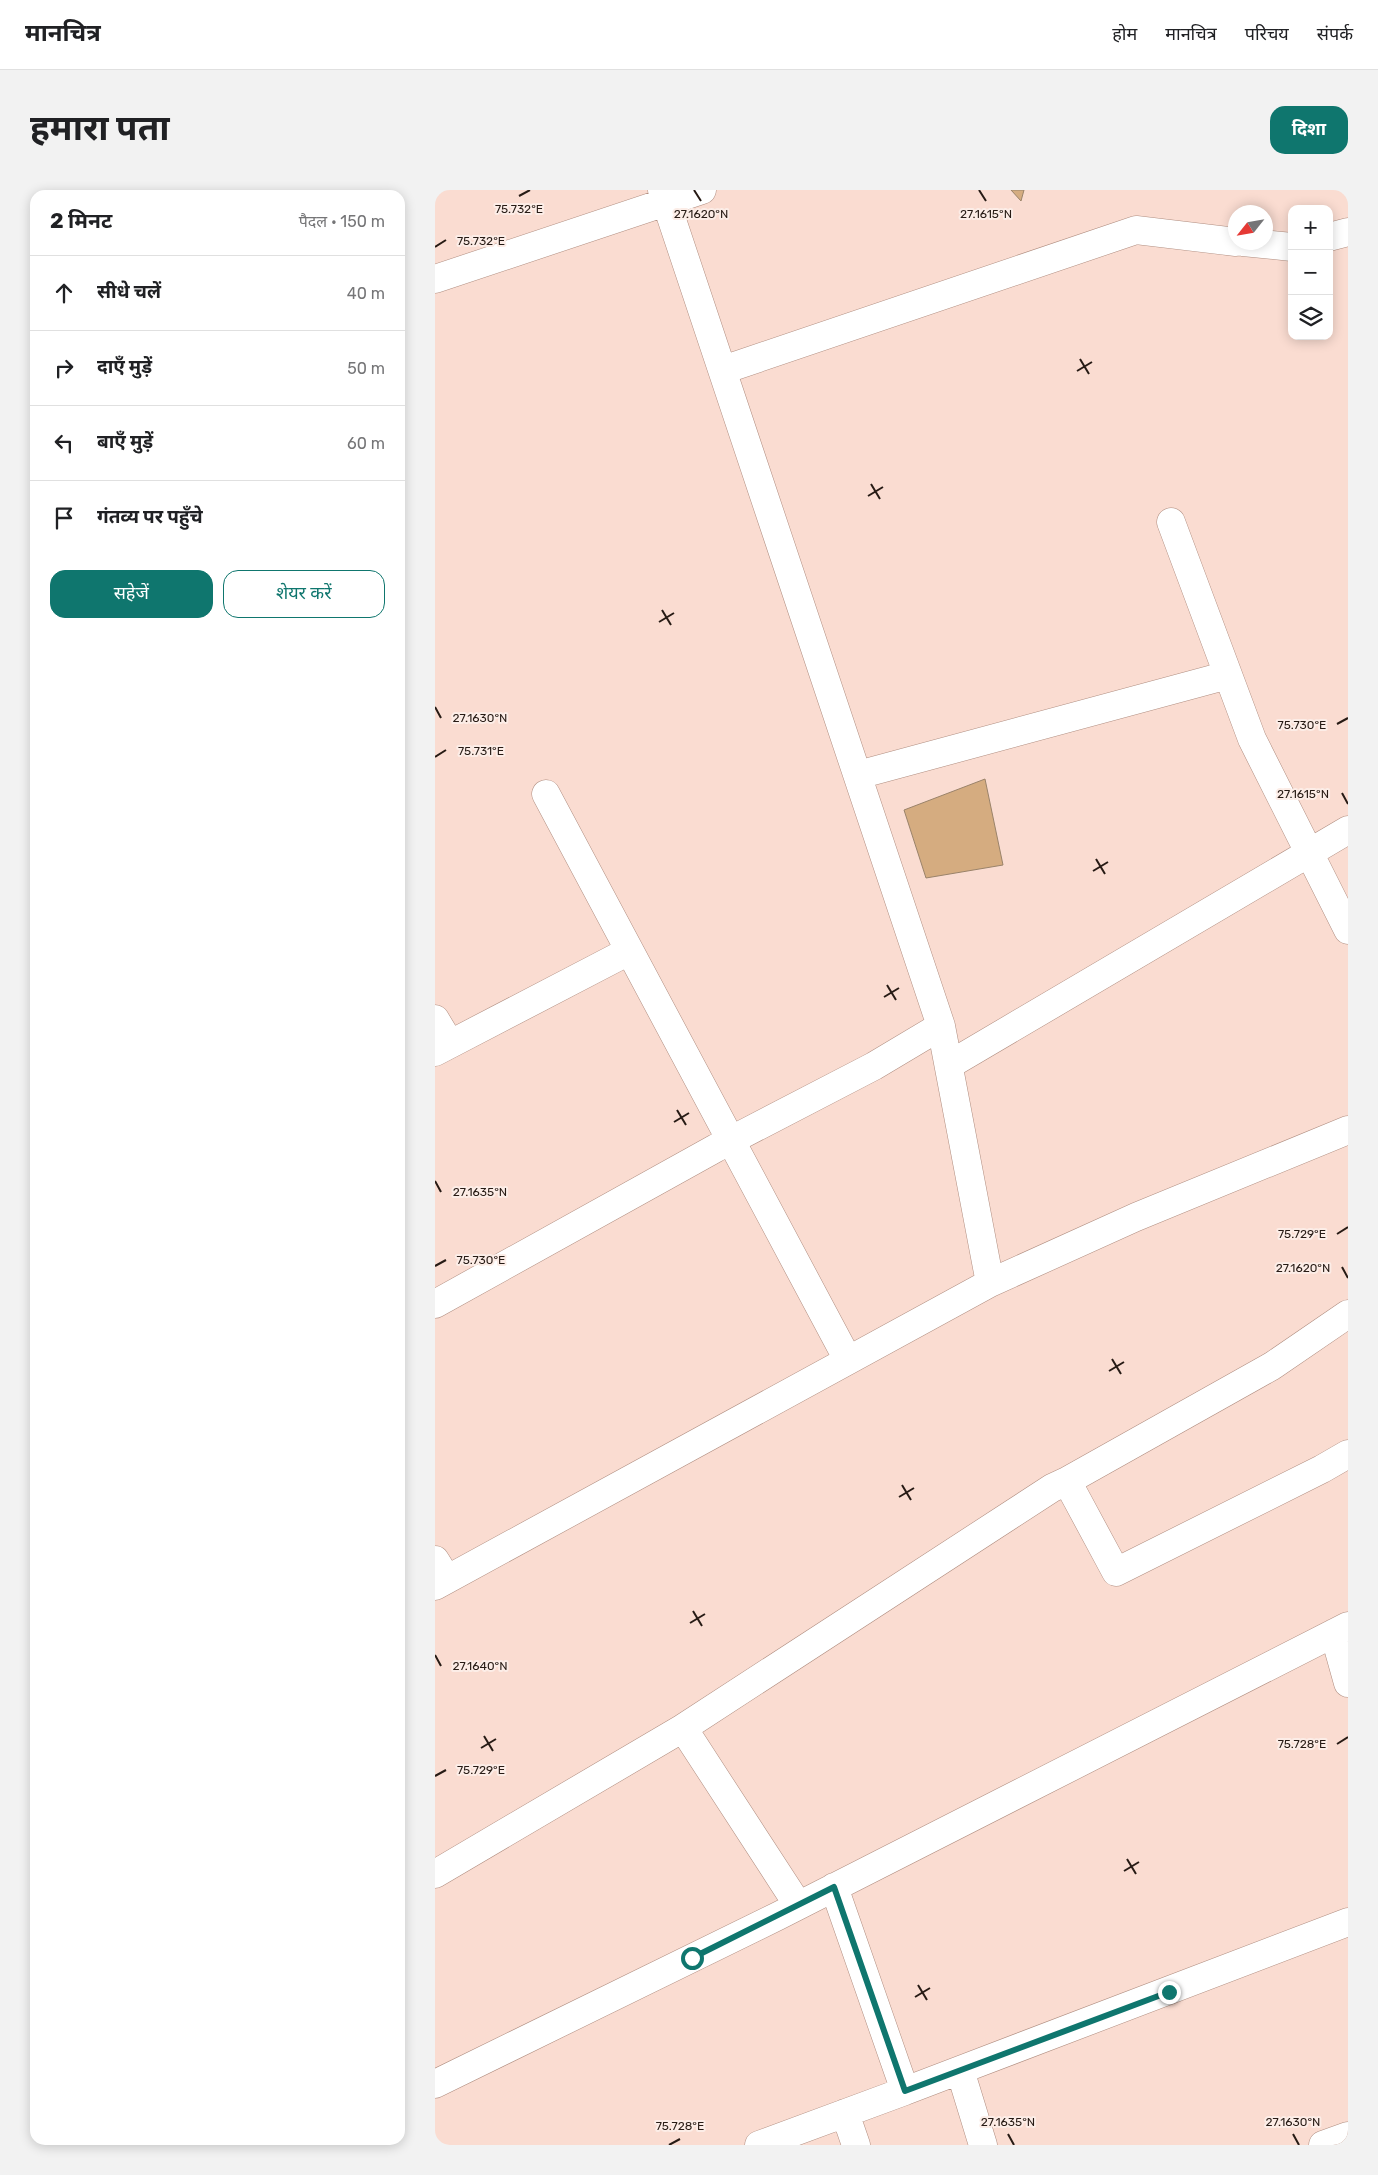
<!DOCTYPE html>
<html lang="hi">
<head>
<meta charset="utf-8">
<style>
  body { margin:0; font-family:Rubik,"Noto Sans Devanagari",sans-serif; background:#f2f2f2; color:#202124 }
  .controls { position:absolute; right:15px; top:15px; display:grid; overflow:hidden; border-radius:10px; box-shadow:0 2px 12px #0003 }
  .controls button { width:45px; height:45px; display:grid; place-items:center; padding:0; border:0; border-bottom:1px solid #e0e0e0; background:#fff; color:#202124; font:25px sans-serif }
  .compass { position:absolute; left:793px; top:15px; width:45px; height:45px; border-radius:50%; background:#fff; box-shadow:0 2px 12px #0003; rotate:239deg }
  .stop { position:absolute; width:15px; height:15px; margin:-11px; border:4px solid #0f766e; border-radius:50%; background:#fff }
  .stop.end { background:#0f766e; border-color:#fff; box-shadow:0 1px 5px #0008 }
  .list { margin:0; padding:0; list-style:none }
  h2 { display:flex; justify-content:space-between; align-items:center; height:65px; margin:0; padding:0 20px; font-size:21px }
  h2 small { font-size:16px; font-weight:400; color:#757577 }
  .list li { display:grid; grid-template-columns:32px 1fr auto; gap:15px; align-items:center; box-sizing:border-box; height:75px; padding:0 20px; border-top:1px solid #e0e0e0 }
  .list b { display:block; font-size:19px; white-space:nowrap }
  .list em { font-size:16px; font-style:normal; color:#757577 }
  .actions { display:flex; gap:10px; padding:15px 20px }
  .actions a { flex:1; padding:11px 0; border:1px solid #0f766e; border-radius:15px; text-align:center; font-size:18px; color:#0f766e }
  .actions .main { background:#0f766e; color:#fff }
  .icon { flex:none; width:28px; height:28px; fill:none; stroke:currentColor; stroke-width:2; stroke-linecap:round; stroke-linejoin:round }
  .map { position:relative; flex:none; width:913px; height:1955px; overflow:hidden; border-radius:15px }
  header { display:flex; align-items:center; gap:30px; box-sizing:border-box; height:70px; padding:0 25px; background:#fff; border-bottom:1px solid #e0e0e0 }
  header strong { font-size:24px }
  nav { display:flex; gap:28px; margin-inline-start:auto; font-size:18px }
  .intro { display:flex; align-items:center; justify-content:space-between; box-sizing:border-box; height:120px; padding:0 30px }
  h1 { margin:0; font-size:35px }
  .button { padding:12px 22px; border-radius:15px; background:#0f766e; color:#fff; font-size:18px; font-weight:700 }
  main { display:flex; gap:30px; padding:0 30px }
  aside { flex:1; background:#fff; border-radius:15px; box-shadow:0 2px 12px #0003 }
  .map>svg:first-child { display:block }
  .building { fill:#d5ac80; stroke:#9a836a }
  .lines { fill:none; stroke-linecap:round; stroke-linejoin:round }
  .street-casing { stroke:#b08e81; stroke-width:29 }
  .street { stroke:#fff; stroke-width:28 }
  .route { stroke:#0f766e; stroke-width:6 }
  .ticks { fill:none; stroke:#271b15; stroke-width:2 }
  .ticks-label { font-size:12px; text-anchor:middle; fill:#271b15; stroke:#fcede7; stroke-width:4; stroke-linejoin:round; paint-order:stroke }
</style>
</head>
<body>
<header>
<strong>मानचित्र</strong>
<nav><a>होम</a><a>मानचित्र</a><a>परिचय</a><a>संपर्क</a></nav>
</header>
<div class="intro"><h1>हमारा पता</h1><a class="button">दिशा</a></div>
<main>
<aside>
<h2>2 मिनट<small>पैदल · 150 m</small></h2>
<ul class="list">
<li><svg class="icon" aria-label="ahead" viewBox="0 0 24 24"><path d="M12 20V5M6 11l6-6 6 6"/></svg><div><b>सीधे चलें</b></div><em>40 m</em></li>
<li><svg class="icon" aria-label="right" viewBox="0 0 24 24"><path d="M7 20v-9h11M14 6l5 5-5 5"/></svg><div><b>दाएँ मुड़ें</b></div><em>50 m</em></li>
<li><svg class="icon" aria-label="left" viewBox="0 0 24 24"><path d="M17 20v-9H6M10 6l-5 5 5 5"/></svg><div><b>बाएँ मुड़ें</b></div><em>60 m</em></li>
<li><svg class="icon" aria-label="arrive" viewBox="0 0 24 24"><path d="M6 21V4h12l-3 4 3 4H6"/></svg><div><b>गंतव्य पर पहुँचे</b></div></li>
</ul>
<div class="actions"><a class="main">सहेजें</a><a>शेयर करें</a></div>
</aside>
<div class="map">
<svg width="913" height="1955" viewBox="0 0 913 1955">
  <rect width="100%" height="100%" fill="#fadcd1"/>
  <path class="building" d="M576 0H589L586 11Z
    M550 589 568 675 491 688 469 620Z"/>
  <g class="lines">
    <defs>
      <path id="street" d="M227 0 506 836 555 1093
        M894 47 913 42
        M808 52 857 57
        M0 89 267 0
        M288 180 701 40 801 52
        M736 332 817 549 913 740
        M423 585 793 485
        M111 604 413 1170
        M0 829 15 854
        M0 862 194 761
        M514 875 913 640
        M0 1114 281 958 439 876 506 836
        M632 1291 837 1176 913 1124
        M0 1370 12 1389
        M0 1396 555 1093 701 1027 913 940
        M899 1443 913 1493
        M248 1538 617 1298 632 1291 681 1382 887 1279 913 1264
        M0 1684 248 1538 363 1715
        M399 1697 470 1901 525 1880 548 1955
        M525 1880 913 1732
        M0 1894 343 1726 913 1436
        M410 1923 421 1955
        M324 1955 470 1901
        M888 1955 913 1946"/>
    </defs>
    <use href="#street" class="street-casing"/>
    <use href="#street" class="street"/>
  </g>
  <g class="lines">
    <path class="route" d="M257 1768 399 1697 470 1901 734 1802"/>
  </g>
  <path class="ticks" d="M259 0 266 11M544 0 551 11M84 6 95 0M0 57 11 50M645 169 654 184M642 181 657 172M436 294 445 309M433 306 448 297M227 420 236 435M224 432 239 423M0 517 6 528M902 534 913 528M0 567 11 560M907 603 913 614M661 669 670 684M658 681 673 672M452 795 461 810M449 807 464 798M242 920 251 935M239 932 254 923M0 991 6 1002M902 1044 913 1037M0 1076 11 1070M907 1077 913 1088M677 1169 686 1184M674 1181 689 1172M467 1295 476 1310M464 1307 479 1298M258 1421 267 1436M255 1433 270 1424M0 1465 6 1476M49 1546 58 1561M902 1554 913 1547M46 1558 61 1549M0 1586 11 1580M692 1669 701 1684M689 1681 704 1672M483 1795 492 1810M480 1807 495 1798M573 1944 579 1955M858 1944 864 1955M234 1955 245 1949"/>
  <g class="ticks-label">
    <text x="84" y="23">75.732°E</text>
    <text x="266" y="28">27.1620°N</text>
    <text x="551" y="28">27.1615°N</text>
    <text x="46" y="55">75.732°E</text>
    <text x="45" y="532">27.1630°N</text>
    <text x="867" y="539">75.730°E</text>
    <text x="46" y="565">75.731°E</text>
    <text x="868" y="608">27.1615°N</text>
    <text x="45" y="1006">27.1635°N</text>
    <text x="867" y="1048">75.729°E</text>
    <text x="46" y="1074">75.730°E</text>
    <text x="868" y="1082">27.1620°N</text>
    <text x="45" y="1480">27.1640°N</text>
    <text x="867" y="1558">75.728°E</text>
    <text x="46" y="1584">75.729°E</text>
    <text x="573" y="1936">27.1635°N</text>
    <text x="858" y="1936">27.1630°N</text>
    <text x="245" y="1940">75.728°E</text>
  </g>
</svg>
<div class="controls">
<button>+</button>
<button>−</button>
<button><svg class="icon" aria-label="layers" viewBox="0 0 24 24"><path d="M12 4l9 5-9 5-9-5zM3 14l9 5 9-5"/></svg></button>
</div>
<svg class="compass" viewBox="-18 -18 36 36"><path d="M0-13l5 13h-10z" fill="#e53935"/><path d="M0 13l5-13h-10z" fill="#757577"/></svg>
<div class="stop" style="left:257px;top:1768px"></div>
<div class="stop end" style="left:734px;top:1802px"></div>
</div>
</main>
</body>
</html>
